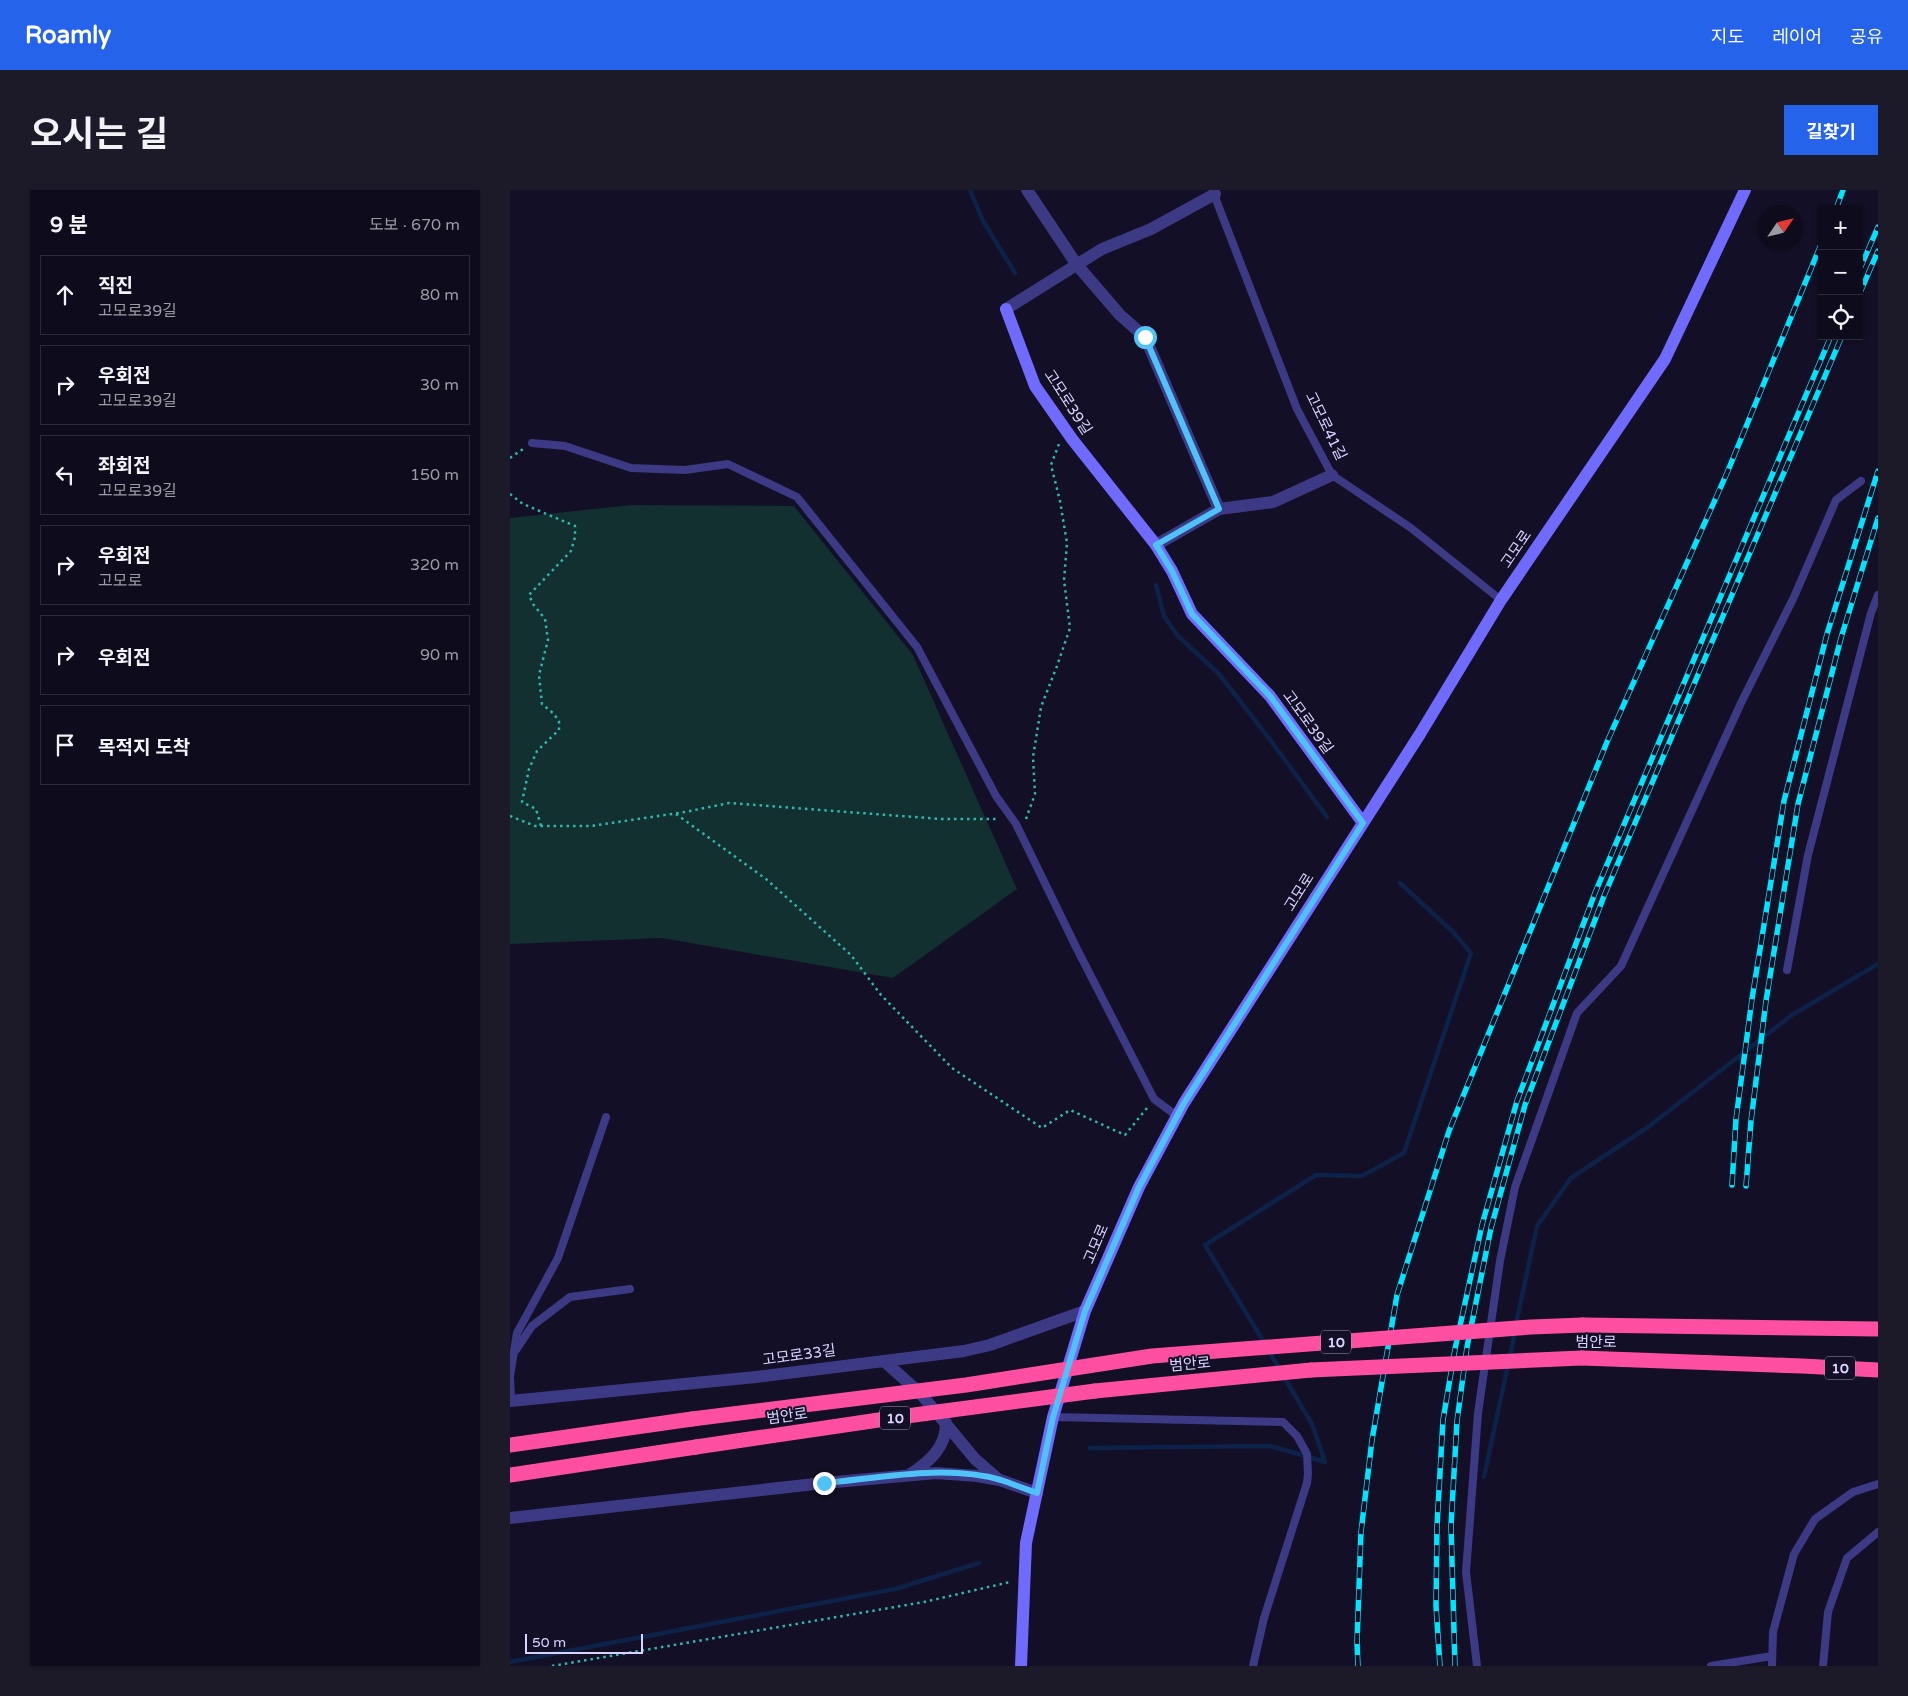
<!DOCTYPE html>
<html lang="ko">
<head>
<meta charset="utf-8">
<style>
  body { margin:0; font-family:"Varela Round","Noto Sans KR",sans-serif; background:#1c1929; color:#f1f3f6 }
  .controls { position:absolute; right:15px; top:15px; display:grid; overflow:hidden; border-radius:0px; box-shadow:0 1px 4px #0004 }
  .controls button { width:45px; height:45px; display:grid; place-items:center; padding:0; border:0; border-bottom:1px solid #2e2b3b; background:#0e0b1c; color:#f1f3f6; font:25px sans-serif }
  .compass { position:absolute; left:1248px; top:15px; width:45px; height:45px; border-radius:50%; background:#0e0b1c; box-shadow:0 1px 4px #0004; rotate:55deg }
  .scale { position:absolute; left:15px; bottom:12px; width:118px; box-sizing:border-box; padding-left:5px; border:2px solid #d9d4ff; border-top:0; font-size:14px; line-height:18px; white-space:nowrap; color:#d9d4ff; -webkit-text-stroke:4px #130f26; paint-order:stroke }
  .stop { position:absolute; width:15px; height:15px; margin:-11px; border:4px solid #4fc3f7; border-radius:50%; background:#fff }
  .stop.end { background:#4fc3f7; border-color:#fff; box-shadow:0 1px 5px #0008 }
  .list { margin:0; padding:0; list-style:none }
  h2 { display:flex; justify-content:space-between; align-items:center; height:65px; margin:0; padding:0 20px; font-size:21px }
  h2 small { font-size:16px; font-weight:400; color:#9b9ba3 }
  .list li { display:grid; grid-template-columns:32px 1fr auto; gap:15px; align-items:center; box-sizing:border-box; height:80px; margin:0 10px 10px; padding:0 10px; border:1px solid #2e2b3b; border-radius:0px }
  .list b { display:block; font-size:19px; white-space:nowrap }
  .list p { margin:0; font-size:16px; white-space:nowrap; color:#9b9ba3 }
  .list em { font-size:16px; font-style:normal; color:#9b9ba3 }
  .icon { flex:none; width:28px; height:28px; fill:none; stroke:currentColor; stroke-width:2; stroke-linecap:round; stroke-linejoin:round }
  .map { position:relative; flex:none; width:1368px; height:1476px; overflow:hidden; border-radius:0px }
  header { display:flex; align-items:center; gap:30px; box-sizing:border-box; height:70px; padding:0 25px; background:#2563eb; color:#fff }
  header strong { font-size:24px }
  nav { display:flex; gap:28px; margin-inline-start:auto; font-size:18px }
  .intro { display:flex; align-items:center; justify-content:space-between; box-sizing:border-box; height:120px; padding:0 30px }
  h1 { margin:0; font-size:35px }
  .button { padding:12px 22px; border-radius:0px; background:#2563eb; color:#fff; font-size:18px; font-weight:700 }
  main { display:flex; gap:30px; padding:0 30px }
  aside { flex:1; background:#0e0b1c; border-radius:0px; box-shadow:0 1px 4px #0004 }
  .map>svg:first-child { display:block }
  .green { fill:#12302f }
  .lines { fill:none; stroke-linecap:round; stroke-linejoin:round }
  .stream { stroke:#0c2248; stroke-width:4.5 }
  .path { stroke:#2fb8b0; stroke-width:2.5; stroke-dasharray:2.5 4; stroke-linecap:butt }
  .lane { stroke:#3d3a85; stroke-width:8 }
  .street { stroke:#3d3a85; stroke-width:12 }
  .secondary { stroke:#6f6bff; stroke-width:12 }
  .highway { stroke:#ff4fa3; stroke-width:15 }
  .rail-casing { stroke:#00e5ff; stroke-width:5.5 }
  .rail { stroke:#130f26; stroke-width:4; stroke-dasharray:11; stroke-linecap:butt }
  .highway-bridge { stroke:#ff4fa3; stroke-width:15 }
  .route { stroke:#4fc3f7; stroke-width:6 }
  .labels { text-anchor:middle; stroke-width:4; stroke-linejoin:round; paint-order:stroke }
  .shield { fill:#130f26; stroke:#9e99be; stroke-width:1 }
  .shield-label { font-size:14px; font-weight:bold; fill:#d9d4ff }
  .street-label { font-size:15px; fill:#d9d4ff; stroke:#130f26 }
</style>
</head>
<body>
<header>
<strong>Roamly</strong>
<nav><a>지도</a><a>레이어</a><a>공유</a></nav>
</header>
<div class="intro"><h1>오시는 길</h1><a class="button">길찾기</a></div>
<main>
<aside>
<h2>9 분<small>도보 · 670 m</small></h2>
<ul class="list">
<li><svg class="icon" aria-label="ahead" viewBox="0 0 24 24"><path d="M12 20V5M6 11l6-6 6 6"/></svg><div><b>직진</b><p>고모로39길</p></div><em>80 m</em></li>
<li><svg class="icon" aria-label="right" viewBox="0 0 24 24"><path d="M7 20v-9h11M14 6l5 5-5 5"/></svg><div><b>우회전</b><p>고모로39길</p></div><em>30 m</em></li>
<li><svg class="icon" aria-label="left" viewBox="0 0 24 24"><path d="M17 20v-9H6M10 6l-5 5 5 5"/></svg><div><b>좌회전</b><p>고모로39길</p></div><em>150 m</em></li>
<li><svg class="icon" aria-label="right" viewBox="0 0 24 24"><path d="M7 20v-9h11M14 6l5 5-5 5"/></svg><div><b>우회전</b><p>고모로</p></div><em>320 m</em></li>
<li><svg class="icon" aria-label="right" viewBox="0 0 24 24"><path d="M7 20v-9h11M14 6l5 5-5 5"/></svg><div><b>우회전</b></div><em>90 m</em></li>
<li><svg class="icon" aria-label="arrive" viewBox="0 0 24 24"><path d="M6 21V4h12l-3 4 3 4H6"/></svg><div><b>목적지 도착</b></div></li>
</ul>
</aside>
<div class="map">
<svg width="1368" height="1476" viewBox="0 0 1368 1476">
  <rect width="100%" height="100%" fill="#130f26"/>
  <path class="green" d="M121 315 284 316 403 465 507 699 383 788 152 748 0 754V328Z"/>
  <g class="lines">
    <path class="stream" d="M460 0 473 31 505 83
      M646 395 654 426 667 445 709 484 758 547 817 627
      M1006 1134 1027 1036 1061 988 1138 937 1282 825 1368 774
      M755 1154 695 1055 806 985 852 986 894 963 961 763 943 742 890 693
      M759 1161 770 1180
      M774 1187 802 1234 815 1272
      M580 1258 761 1256 815 1272
      M974 1287 1005 1142
      M0 1472 385 1399 469 1373"/>
    <path class="path" d="M0 268 13 259
      M0 304 13 314 65 336V347L61 361 19 405 23 414 35 429 38 450 29 485 32 514 43 523 49 531V540L27 561 19 579 12 612 26 619 31 636
      M166 624 256 689 341 765 371 805 442 878 532 938 560 920 615 945 637 918
      M0 626 25 636H81L175 622 219 613 430 629H489
      M516 629 525 604 523 567 531 517 547 476 560 438 554 390 557 353 550 311 541 275 549 254
      M42 1476 414 1412 500 1392"/>
    <path class="lane" d="M703 2 787 219 822 285 901 338 991 410
      M22 253 55 256 121 278 175 280 218 274 287 307 407 457 486 606 506 634 567 759 644 909 667 926
      M1277 780 1298 665 1361 423 1368 405
      M6 1160 22 1136 60 1107 120 1099
      M1 1211 0 1186 7 1143 48 1068 96 927
      M543 1227 773 1232 787 1246 797 1264 798 1284 797 1293 754 1428 743 1476
      M967 1476 956 1382 968 1223 990 1071 1005 997 1067 823 1111 776 1231 513 1284 407 1326 310 1351 291
      M1201 1476 1262 1466
      M1262 1476 1263 1442 1284 1364 1305 1329 1343 1302 1368 1294
      M1313 1476 1318 1422 1337 1368 1368 1342"/>
    <path class="street" d="M517 0 567 75 610 125 635 147 709 319
      M496 119 592 59 641 39 705 4
      M646 355 709 319 763 312 822 285
      M374 1171 411 1204 465 1269 488 1289
      M0 1211 246 1187 454 1161 480 1155 575 1121
      M399 1285C419 1272 436 1258 436 1233
      M0 1328 314 1293 426 1283 467 1286 490 1290 527 1303"/>
    <path class="secondary" d="M496 119 525 196 562 249 646 355 662 381 682 424 760 506 853 633
      M511 1476 516 1353 543 1227 575 1121 629 997 674 913 910 544 991 410 1155 169 1235 0"/>
    <path class="highway" d="M1073 1135 1368 1139
      M1072 1168 1292 1176 1368 1180
      M585 1201 801 1180
      M0 1255 182 1229
      M0 1285 186 1257"/>
    <defs>
      <path id="rail" d="M1326 19 1333 0
        M1349 81 1368 37
        M1349 105 1368 61
        M1222 995 1226 929 1242 809 1274 611 1317 444 1368 281
        M1236 996 1241 931 1256 811 1288 614 1331 448 1368 328
        M848 1476 847 1452 851 1342 862 1250 887 1105 939 941 1097 552 1217 283 1312 52
        M930 1476 926 1416 927 1336 933 1230 945 1159 972 1035 1007 911 1085 703 1321 146
        M945 1476 941 1336 947 1231 957 1157 981 1038 1015 915 1094 706 1332 146"/>
    </defs>
    <use href="#rail" class="rail-casing"/>
    <use href="#rail" class="rail"/>
    <path class="highway-bridge" d="M801 1180 1072 1168
      M182 1229 456 1195 642 1166 1021 1137 1073 1135
      M186 1257 389 1227 585 1201"/>
  </g>
  <g class="lines">
    <path class="route" d="M314 1293C370 1288 436 1274 491 1290 503 1294 515 1299 527 1303L543 1227 575 1121 629 997 674 913 853 633 760 506 682 424 662 381 646 355 709 319 635 147"/>
  </g>
  <g class="labels">
    <g class="shield">
      <rect x="811" y="1140.5" width="30" height="23" rx="4"/>
      <rect x="1315" y="1166.5" width="30" height="23" rx="4"/>
      <rect x="370" y="1216.5" width="30" height="23" rx="4"/>
    </g>
    <g class="shield-label">
      <text x="826" y="1157">10</text>
      <text x="1330" y="1183">10</text>
      <text x="385" y="1233">10</text>
    </g>
    <g class="street-label">
      <text transform="translate(558 212) rotate(57)" y="5">고모로39길</text>
      <text transform="translate(816 236) rotate(64)" y="5">고모로41길</text>
      <text transform="translate(1006 359) rotate(-56)" y="5">고모로</text>
      <text transform="translate(798 532) rotate(54)" y="5">고모로39길</text>
      <text transform="translate(789 702) rotate(-58)" y="5">고모로</text>
      <text transform="translate(586 1054) rotate(-67)" y="5">고모로</text>
      <text transform="translate(1086 1152) rotate(1)" y="5">범안로</text>
      <text transform="translate(289 1165) rotate(-8)" y="5">고모로33길</text>
      <text transform="translate(680 1174) rotate(-5)" y="5">범안로</text>
      <text transform="translate(277 1226) rotate(-8)" y="5">범안로</text>
    </g>
  </g>
</svg>
<div class="controls">
<button>+</button>
<button>−</button>
<button><svg class="icon" aria-label="locate" viewBox="0 0 24 24"><circle cx="12" cy="12" r="6"/><path d="M12 2v4M12 18v4M2 12h4M18 12h4"/></svg></button>
</div>
<svg class="compass" viewBox="-18 -18 36 36"><path d="M0-13l5 13h-10z" fill="#e53935"/><path d="M0 13l5-13h-10z" fill="#9b9ba3"/></svg>
<div class="scale">50 m</div>
<div class="stop" style="left:635px;top:147px"></div>
<div class="stop end" style="left:314px;top:1293px"></div>
</div>
</main>
</body>
</html>
